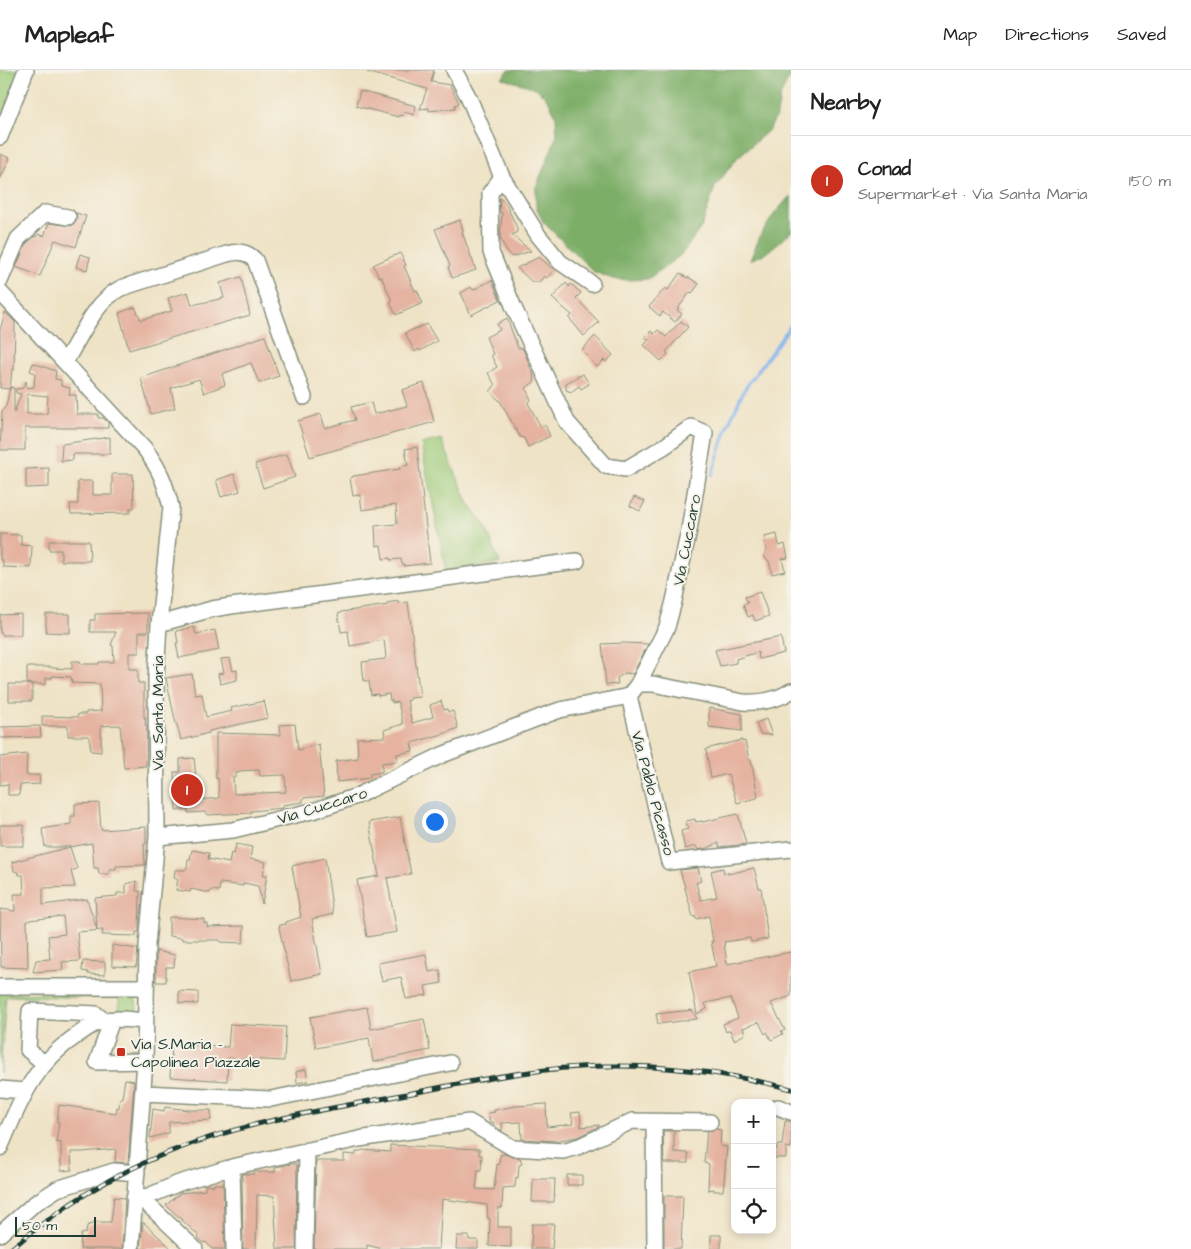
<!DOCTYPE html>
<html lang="en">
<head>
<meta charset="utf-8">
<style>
  body { margin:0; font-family:"Architects Daughter",sans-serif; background:#f6f6f6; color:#222 }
  .controls { position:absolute; right:15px; bottom:15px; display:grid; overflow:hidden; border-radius:10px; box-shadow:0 2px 8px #0003 }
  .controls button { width:45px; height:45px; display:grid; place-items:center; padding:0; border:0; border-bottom:1px solid #e0e0e0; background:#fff; color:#222; font:25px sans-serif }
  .scale { position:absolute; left:15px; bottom:12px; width:81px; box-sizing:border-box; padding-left:5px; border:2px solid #1f3d34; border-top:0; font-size:14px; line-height:18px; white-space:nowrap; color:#1f3d34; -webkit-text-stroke:4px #f7f3e8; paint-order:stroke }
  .you { position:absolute; left:434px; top:751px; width:18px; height:18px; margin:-12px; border:4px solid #fff; border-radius:50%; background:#1a73e8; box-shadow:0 0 0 8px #1a73e833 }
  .badge { display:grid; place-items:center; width:32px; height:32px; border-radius:50%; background:#c8321e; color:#fff; font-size:16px; font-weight:700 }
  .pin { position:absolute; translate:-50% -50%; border:2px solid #fff; box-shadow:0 1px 5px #0006 }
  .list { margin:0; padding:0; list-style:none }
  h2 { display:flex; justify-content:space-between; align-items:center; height:65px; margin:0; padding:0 20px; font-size:21px }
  h2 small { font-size:16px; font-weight:400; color:#767676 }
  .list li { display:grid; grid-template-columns:32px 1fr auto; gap:15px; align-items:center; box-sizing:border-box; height:90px; padding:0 20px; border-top:1px solid #e0e0e0 }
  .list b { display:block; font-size:19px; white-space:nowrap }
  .list p { margin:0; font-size:16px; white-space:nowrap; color:#767676 }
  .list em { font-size:16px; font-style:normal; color:#767676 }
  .icon { flex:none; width:28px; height:28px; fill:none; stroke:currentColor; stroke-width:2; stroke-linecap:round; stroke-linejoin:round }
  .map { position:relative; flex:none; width:791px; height:1179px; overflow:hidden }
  header { display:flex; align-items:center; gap:30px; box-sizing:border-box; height:70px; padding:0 25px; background:#fff; border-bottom:1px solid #e0e0e0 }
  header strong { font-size:24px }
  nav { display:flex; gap:28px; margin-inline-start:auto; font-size:18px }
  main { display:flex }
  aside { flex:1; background:#fff }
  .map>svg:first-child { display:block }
  .green { fill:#9cca78; stroke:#5e8456 }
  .forest { fill:#7dae68; stroke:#4e764e }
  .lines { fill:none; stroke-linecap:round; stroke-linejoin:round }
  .stream { stroke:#81b4ee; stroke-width:3 }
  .building { fill:#e5b3a0; fill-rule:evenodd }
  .minor-casing { stroke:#87907d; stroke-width:18 }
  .minor { stroke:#fff; stroke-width:15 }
  .rail-casing { stroke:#1f3d34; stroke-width:5 }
  .rail { stroke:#f7f3e8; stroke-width:3; stroke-dasharray:9; stroke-linecap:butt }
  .poi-dot { fill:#c8321e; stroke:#f7f3e8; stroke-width:2 }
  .labels { text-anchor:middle; stroke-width:4; stroke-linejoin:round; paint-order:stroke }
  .street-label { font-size:16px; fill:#1f3d34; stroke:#f7f3e8 }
  .poi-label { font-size:16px; fill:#1f3d34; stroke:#f7f3e8; text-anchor:start }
</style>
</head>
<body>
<header>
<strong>Mapleaf</strong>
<nav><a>Map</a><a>Directions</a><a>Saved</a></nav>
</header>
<main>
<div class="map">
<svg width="791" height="1179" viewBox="0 0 791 1179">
  <rect width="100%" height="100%" fill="#f7f3e8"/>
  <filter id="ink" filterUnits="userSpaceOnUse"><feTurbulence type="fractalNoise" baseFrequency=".02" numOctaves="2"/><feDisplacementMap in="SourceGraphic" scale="10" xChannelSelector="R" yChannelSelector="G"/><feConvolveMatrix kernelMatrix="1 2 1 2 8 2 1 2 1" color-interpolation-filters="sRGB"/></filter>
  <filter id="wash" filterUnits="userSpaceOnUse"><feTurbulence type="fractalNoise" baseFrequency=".0096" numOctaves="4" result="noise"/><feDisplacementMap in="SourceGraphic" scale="20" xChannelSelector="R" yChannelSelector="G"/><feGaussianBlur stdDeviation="1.12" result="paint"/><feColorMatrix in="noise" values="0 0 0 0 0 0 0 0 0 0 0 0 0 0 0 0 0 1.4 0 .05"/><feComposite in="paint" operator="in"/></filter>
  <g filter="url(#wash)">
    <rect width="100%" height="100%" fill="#efe3c6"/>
    <path class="green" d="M0 0H23L0 59Z
      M441 369 468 432 486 458 500 493 446 501 421 374Z
      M0 923 127 924 135 926 137 939 125 946 119 943V928L6 926 0 1003Z"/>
    <path class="forest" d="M509 0H791V9L787 11 780 27 777 45 769 60 737 88 715 117 702 156 682 184 648 209 631 210 613 209 594 202 543 152 536 136V117L557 65 556 47 549 31 536 18 502 8Z
      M791 125V162L766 183 750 190 761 164 775 143Z"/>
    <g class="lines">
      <path class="stream" d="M712 405 728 355 744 320 791 255"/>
    </g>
    <g id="blocks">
      <path class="building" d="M367 0H434L431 12 450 15 459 33 455 35V38L429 41V38L420 39 427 19 367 2Z
        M360 21 416 36 414 45 404 42 403 46 399 45V47L356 36Z
        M0 84 10 88 0 110Z
        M499 128 505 132 517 158V162L512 165 531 181 512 187 507 182 500 168 502 143 500 142Z
        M76 143 86 146 76 177 55 170 40 206 16 197 26 174 35 166 36 167 38 164 44 166 49 153 72 156 77 149Z
        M460 150 463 161 462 162 476 200 452 208 448 197 450 196 435 159Z
        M400 183 406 195 404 196 415 221 417 220 423 233 396 245 390 232 392 231 381 206 379 207 373 195Z
        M80 184 90 187 87 200 76 197Z
        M539 187 554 200 547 208 544 206 539 212H532L517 198Z
        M680 203 687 208 688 207 699 214 692 223 690 222 677 240 682 244 675 252 663 242 660 246 649 237 665 218 668 220Z
        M241 207 250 245 129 280 119 243 135 237 141 250 172 241 168 228 188 222 192 235 224 228 220 213Z
        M492 210 500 230 471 245 461 223 471 217 473 220Z
        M566 213 569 217 571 214 581 223 576 228 599 252 584 266 569 248 572 245 552 228Z
        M5 242 15 252 14 300H12L10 319 0 318V260Z
        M507 248 518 278H522L524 281 534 306H533L535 311 526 318 531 330 528 333 541 357 545 355 550 366 528 377 524 368 520 367 500 331 490 322 495 315 488 303 497 297 491 285 493 284 486 267 500 260 497 254Z
        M681 251 688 257 666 282 668 284 661 291 644 275 649 270 645 267 651 261 654 264 658 260 666 267Z
        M427 254 437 271 420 281 419 279 415 282 405 263Z
        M265 266 279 306 259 313 251 293 222 304 225 315 204 323 199 309 171 318 175 338 151 344 141 308Z
        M595 266 613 285 606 292 604 290 597 297 582 280Z
        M33 293 56 301 55 309 61 310V316L70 318 69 325H76L77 344H98V348H103L108 352V358H25V380H0L2 341 6 336 10 317 14 318V343L21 324 16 323V319L23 318 26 311 27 318 34 317 35 303 30 301ZM27 324 48 326 47 344H27Z
        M583 304 589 314 581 319 579 316 571 322 566 320V313Z
        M424 313 434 352 310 387 298 351 321 344 325 358 355 350 351 337 371 332 374 344 407 336 402 320Z
        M110 367V384H73V390L61 391 62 374Z
        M417 377 430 493 404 496V494H402L401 489 390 490V488L383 489 381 475 376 476 375 456 397 454 396 435 362 440 360 425 353 426 350 408 353 407V406L400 399 399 397 408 395 405 379Z
        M287 384 295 407 263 418 255 394Z
        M49 398V417L26 418V399Z
        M112 404H133L134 438H130V443L71 444 70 434H78V411H93V425H112Z
        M234 404 240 421 221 427 216 410Z
        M634 427 645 431 640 441 630 436Z
        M0 464 21 465V475L32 476 31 498 3 497V490H0Z
        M777 464 779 476 785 474 788 488 782 489 785 501 772 504 769 491 764 487 766 479 764 467Z
        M49 471H89L90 491H61V480H49Z
        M760 522 769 546 755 551 753 545 748 547 743 535 748 533 745 527Z
        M398 531V533L408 532 420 627 410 628V630L407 631 412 653 433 647 430 635 441 631 444 640 447 639 448 642 453 641 458 658 443 664 411 673 413 681 397 684V691L382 693V702L370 704V708L337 712 336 691 358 688 357 668 385 667 384 660 403 654 398 632 392 633V630L390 631 389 624 378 626V624L371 625 369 611H364L362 592 385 589 386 587 384 570 350 576 348 561 341 562 338 544 341 543V542L388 535 387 533Z
        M148 543V562H139V583H129V599H138V613H144V648L146 647 145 655H147L146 696 124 698 120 655 101 656V682L91 681 89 666H68V656H42V646L77 647 78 644H86V642L101 641 100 614 72 613 71 607 52 606V608H46V614H27V597H52V598L72 599V591H80L81 594H99V592H114L113 576 111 575 116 562H90V550H95V544Z
        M21 544V565H2V563H0V545Z
        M46 544H70V563L46 562Z
        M194 557 196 564 215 560 219 580 179 588 176 573H178L176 561Z
        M781 567 784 583 759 589 758 582 736 589V593L720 596 715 580Z
        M624 573 648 574 633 604 625 603 617 608 618 614 606 615 602 574Z
        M230 588 233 601 237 600V610L220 614 218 604 224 603 221 589Z
        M192 604 195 625 202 624 206 647 232 641 231 638 264 631 268 648 209 661V663L181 670 177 655 176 654 166 608Z
        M9 614H32V631H9Z
        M709 638 742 644V661L709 657Z
        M766 649 772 665 760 664 756 653Z
        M295 654 298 680 319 674 324 726 303 728V732L283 735V738L251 741V743L207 745 205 742 188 743V740H176L174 702H180V689L194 688 198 730 219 728 218 708 216 709V663L281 665 280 655ZM259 700 260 706 285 705 286 722 234 724 233 707H236V703H239V701Z
        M40 656 41 667 0 668V657Z
        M742 670V672L745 671 749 690H751L758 726 757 728 737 733 728 704 711 708 706 680V679Z
        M27 684 26 705H39L40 714 20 715 19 725H8V714L0 715V687Z
        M99 733 101 760 146 757V774H144L145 795 116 796V799H109V804H99L98 798H94L92 773 70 777H45L42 759 71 754V746H75V734Z
        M738 744 746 774 719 777V773L707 778 698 780 696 776 685 779 681 761 688 759 686 751 695 749 696 752 702 751V752Z
        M400 747 411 804 387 808 397 862 367 867 357 810 379 806 369 752Z
        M0 755H24V776H0Z
        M236 774 252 777 250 789 266 792 263 805H267L262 834 258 816 244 813 243 816 220 813 219 821 211 820 210 823 191 819 190 822 176 820 178 809 174 808 175 800H185L187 798 188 789H190L192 780 209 783 208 789 229 793 231 783 234 784Z
        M70 777 77 799 71 801 75 817 43 818V835L87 829 97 860 95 828 117 826V823H126V814L137 811 136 821H140L139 862H136V866L102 865 103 860 77 862 80 891 62 892 63 900 33 902 36 890 50 889 48 866 65 864 63 846 29 850 27 852 28 898 1 897 0 839 15 841 14 824H24L23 805H19L18 802 14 801 12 792Z
        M325 788 333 844 312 849 322 904 291 911 279 858 280 855 286 854V852L301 847 292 796Z
        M698 798 701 811 696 813 701 830 717 827 711 801 723 798 724 803 728 802V804L754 798 759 818H761L768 869 751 872 750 868 724 872 727 894 791 882V926L771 933 785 960 781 961 783 964 771 970 767 962 765 964 759 952 743 958 745 964 734 970 730 960 726 962 723 954 738 948 731 928 705 933 707 939 697 944 689 902 716 896 711 871 713 872 709 846 696 849 695 846 693 847 680 800Z
        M169 847 204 849V853H207V857L244 856 243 873 220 872V870H182V868L169 866Z
        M112 875 138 879 136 897 112 896Z
        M156 881 175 885 174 897H166V912H156Z
        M426 884 429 902 440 900 442 913 425 916 427 925 406 929 401 907 382 911 378 893Z
        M83 891 105 892V905L88 904V902L82 901Z
        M179 921 198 922V934L179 933Z
        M367 937 371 959 424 949 430 980 373 992 369 968 316 978 310 947Z
        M692 940 697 949 658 954 656 944Z
        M230 954 286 957 284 991 228 988 227 1011 170 1007 172 974 228 977Z
        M306 999 308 1011 297 1013 296 1002Z
        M125 1009 134 1011 128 1093 115 1092 116 1079 82 1082H71L72 1100 61 1101V1073L56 1072 59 1052H57L59 1035 116 1043 117 1037 119 1038 120 1028H122Z
        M546 1034 547 1057 573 1054 571 1043 580 1042 581 1057 599 1055V1057L577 1067 555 1071 522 1069 521 1052 502 1053V1061L494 1056 493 1052 490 1053 488 1043 495 1042 494 1040 516 1036Z
        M165 1037 188 1040H211V1050L169 1052V1063L150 1068 153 1039 164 1041Z
        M785 1051H791V1078L786 1077V1088H774V1079H777V1075H782Z
        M716 1059 721 1060 720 1076 727 1077 723 1121H714V1119L708 1120 709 1094 704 1093 707 1061Z
        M663 1061H674V1082L688 1083V1093H664Z
        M390 1075 479 1079V1085H482L481 1100H478L476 1119 494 1120 497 1094 499 1095 500 1085 505 1084 512 1087 520 1088 522 1094 519 1095 518 1108 516 1107 515 1117 503 1118 502 1138H498V1157H511V1177L489 1176 490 1149H488L487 1135 442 1129 439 1179H382L367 1175V1179H314L316 1091H344V1084L356 1085V1082L361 1081 362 1080 390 1082Z
        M291 1094H297L296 1179H277L274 1126 257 1125 256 1179H243L242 1104H254V1102H275V1097Z
        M567 1105H582V1115H567Z
        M533 1109H555L554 1132H532Z
        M214 1114H223L225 1179H212L206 1172 204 1173 198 1168 199 1166 166 1135 180 1123 205 1120V1115L214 1116Z
        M664 1126H683L681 1179H664Z
        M114 1127 125 1128 122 1179H80L81 1164 86 1163 87 1156 95 1152H111Z
        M143 1152 172 1179H140Z
        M532 1154H554L552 1179H531Z
        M711 1165H721V1179H711Z
        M457 1166H469V1170H478V1179H456Z"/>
    </g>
  </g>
  <g filter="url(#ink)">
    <use href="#blocks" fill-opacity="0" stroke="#87907d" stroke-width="1"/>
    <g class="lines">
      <defs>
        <path id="minor" d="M0 67 26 0
          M502 107 538 165 560 192 592 214
          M0 211 18 169 45 143 68 147
          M0 222 145 379C160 400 165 412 171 437L159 554 156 608 157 767 147 875 145 991 131 1179
          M65 292C80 268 95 231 121 218L227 184C238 181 246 181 255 190L304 327
          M159 554 212 539 231 536 577 491
          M638 614H653L743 632C760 633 776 631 791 621
          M629 626 669 792 791 779
          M157 767 233 760 316 740 357 726 442 685 546 645 560 640 629 626 638 614 667 557 674 531 689 460 705 363 691 357 665 376 626 399 606 396 567 352 514 238 491 182 490 123 502 107 469 28 454 0
          M0 917H146
          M112 950 97 992 145 991
          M45 994 28 980 30 941 96 944 103 950
          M0 1019 25 1021
          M143 1023 271 1029 450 993
          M778 1037 791 1042
          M654 1052 655 1179
          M0 1078C20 1031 34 993 79 964 86 959 94 953 103 951 115 947 132 950 145 951
          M232 1097 234 1179
          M134 1128 142 1129 195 1179
          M142 1129 179 1113 232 1097 359 1069 469 1052 513 1078 563 1081 580 1076 632 1051 710 1052
          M0 1164 34 1134 57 1119 114 1101 137 1103
          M305 1179 307 1080"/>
      </defs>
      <use href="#minor" class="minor-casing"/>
      <use href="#minor" class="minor"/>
      <defs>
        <path id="rail" d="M11 1179C59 1138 112 1104 172 1081 242 1053 317 1041 391 1027 461 1014 532 997 603 996 666 995 730 1003 791 1019"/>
      </defs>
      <use href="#rail" class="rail-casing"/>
      <use href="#rail" class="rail"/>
    </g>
  </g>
  <rect class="poi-dot" x="116" y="977" width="10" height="10" rx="2.5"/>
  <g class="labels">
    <g class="street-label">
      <text transform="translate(686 470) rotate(-79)" y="6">Via Cuccaro</text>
      <text transform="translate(157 643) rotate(-90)" y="6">Via Santa Maria</text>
      <text transform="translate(654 723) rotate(75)" y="6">Via Pablo Picasso</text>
      <text transform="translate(322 735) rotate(-17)" y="6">Via Cuccaro</text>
    </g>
    <g class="poi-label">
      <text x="131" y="979">Via S.Maria -<tspan x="131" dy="18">Capolinea Piazzale</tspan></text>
    </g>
  </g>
</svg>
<div class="controls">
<button>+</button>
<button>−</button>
<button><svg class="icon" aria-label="locate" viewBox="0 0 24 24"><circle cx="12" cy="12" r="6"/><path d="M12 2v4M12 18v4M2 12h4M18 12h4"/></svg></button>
</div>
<div class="scale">50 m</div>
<div class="you"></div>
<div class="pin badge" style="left:187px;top:720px">1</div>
</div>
<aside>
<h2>Nearby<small></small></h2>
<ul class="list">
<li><span class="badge">1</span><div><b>Conad</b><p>Supermarket · Via Santa Maria</p></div><em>150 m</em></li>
</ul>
</aside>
</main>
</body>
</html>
